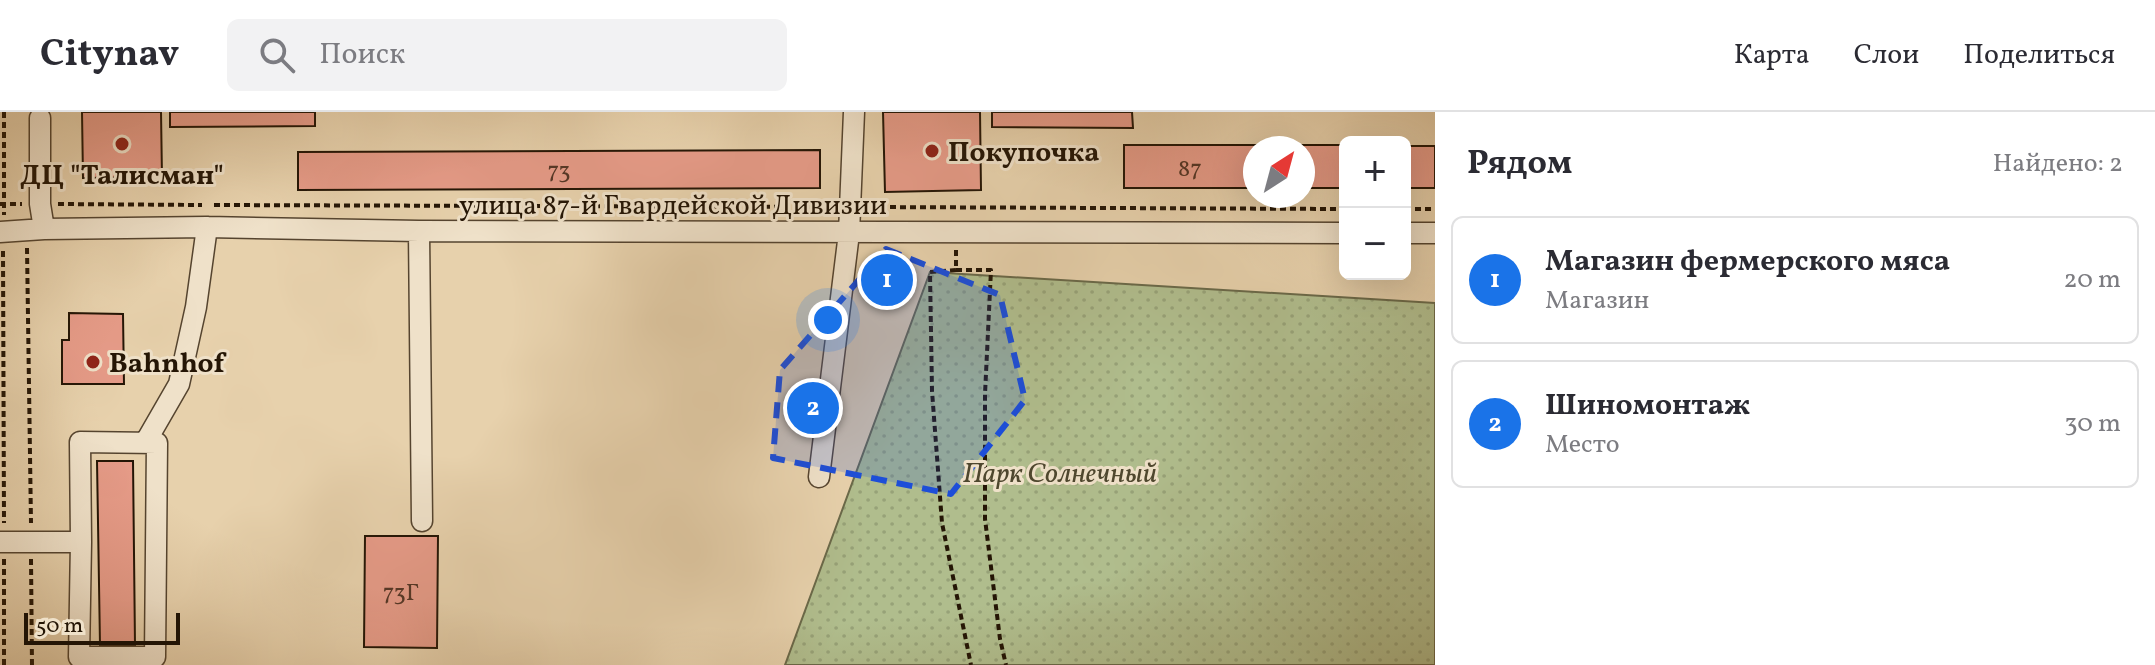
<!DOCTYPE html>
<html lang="ru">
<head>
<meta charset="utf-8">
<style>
  body { margin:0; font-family:Vollkorn,serif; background:#f2f2f3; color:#2b2b33 }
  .controls { position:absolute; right:24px; top:24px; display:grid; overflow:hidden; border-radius:12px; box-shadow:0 8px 32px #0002 }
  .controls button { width:72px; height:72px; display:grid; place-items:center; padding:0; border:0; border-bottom:2px solid #e1e1e2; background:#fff; color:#2b2b33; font:40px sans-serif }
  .compass { position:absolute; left:1243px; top:24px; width:72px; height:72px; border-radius:50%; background:#fff; box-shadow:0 8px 32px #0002; rotate:36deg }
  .scale { position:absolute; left:24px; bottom:20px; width:156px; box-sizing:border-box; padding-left:8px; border:4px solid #241505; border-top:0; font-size:22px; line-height:28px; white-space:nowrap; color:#241505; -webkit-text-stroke:6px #efe1c9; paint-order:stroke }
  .you { position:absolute; left:828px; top:208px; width:28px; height:28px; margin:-20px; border:6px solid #fff; border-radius:50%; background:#1a73e8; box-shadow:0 0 0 12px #1a73e833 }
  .badge { display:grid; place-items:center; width:52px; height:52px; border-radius:50%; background:#1a73e8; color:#fff; font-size:26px; font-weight:700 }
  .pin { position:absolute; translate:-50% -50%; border:4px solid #fff; box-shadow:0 2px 8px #0006 }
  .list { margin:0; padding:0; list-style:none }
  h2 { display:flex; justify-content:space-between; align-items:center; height:104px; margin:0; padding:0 32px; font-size:34px }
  h2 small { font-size:26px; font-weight:400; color:#7c7c81 }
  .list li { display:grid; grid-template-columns:52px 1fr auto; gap:24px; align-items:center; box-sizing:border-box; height:128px; margin:0 16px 16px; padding:0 16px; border:2px solid #e1e1e2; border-radius:12px }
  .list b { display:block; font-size:30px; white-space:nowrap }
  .list p { margin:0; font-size:26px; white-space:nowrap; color:#7c7c81 }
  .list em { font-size:26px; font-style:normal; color:#7c7c81 }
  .icon { flex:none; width:44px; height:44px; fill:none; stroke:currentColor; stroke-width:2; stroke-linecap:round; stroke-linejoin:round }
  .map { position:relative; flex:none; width:1435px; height:553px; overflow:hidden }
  header { display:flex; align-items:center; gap:48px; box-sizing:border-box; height:112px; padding:0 40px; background:#fff; border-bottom:2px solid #e1e1e2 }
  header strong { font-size:38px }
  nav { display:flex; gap:44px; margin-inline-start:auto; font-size:28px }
  .search { width:560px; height:72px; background:#f2f2f3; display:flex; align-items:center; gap:20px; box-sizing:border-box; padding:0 28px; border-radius:12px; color:#7c7c81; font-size:30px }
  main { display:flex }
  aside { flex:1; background:#fff }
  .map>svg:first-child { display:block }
  .grass { fill:url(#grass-dots); stroke:#6a6949; stroke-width:2 }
  .building { fill:#e69b88; stroke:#241505; stroke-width:2 }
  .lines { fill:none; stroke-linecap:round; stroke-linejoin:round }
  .minor-casing { stroke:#55442f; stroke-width:23 }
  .path { stroke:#241505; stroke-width:4; stroke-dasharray:6 4; stroke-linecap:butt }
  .minor { stroke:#efe1c9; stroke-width:20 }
  .marked { fill:#1d4ed8; fill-opacity:0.2; stroke:#1d4ed8; stroke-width:6; stroke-dasharray:16 10; stroke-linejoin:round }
  .poi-dot { fill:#8f2418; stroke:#efe1c9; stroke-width:3 }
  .labels { text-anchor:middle; stroke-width:6; stroke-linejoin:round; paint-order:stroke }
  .number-label { font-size:24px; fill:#543626 }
  .poi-label { font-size:28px; font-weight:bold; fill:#241505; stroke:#efe1c9; text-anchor:start }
  .street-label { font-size:28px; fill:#241505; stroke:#efe1c9 }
  .park-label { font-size:28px; font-style:italic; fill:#4e472e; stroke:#efe1c9 }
</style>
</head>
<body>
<header>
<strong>Citynav</strong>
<div class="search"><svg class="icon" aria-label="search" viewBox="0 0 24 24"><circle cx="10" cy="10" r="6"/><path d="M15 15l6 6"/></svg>Поиск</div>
<nav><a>Карта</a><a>Слои</a><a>Поделиться</a></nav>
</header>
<main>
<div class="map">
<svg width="1435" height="553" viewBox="0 0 1435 553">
  <defs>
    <pattern id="grass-dots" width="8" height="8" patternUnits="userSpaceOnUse" patternTransform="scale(2)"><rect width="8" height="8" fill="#b0bd8d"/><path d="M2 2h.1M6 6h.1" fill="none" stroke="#97a278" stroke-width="1.8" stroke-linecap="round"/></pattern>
  </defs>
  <rect width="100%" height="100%" fill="#e7d1ac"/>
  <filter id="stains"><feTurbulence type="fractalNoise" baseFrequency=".0025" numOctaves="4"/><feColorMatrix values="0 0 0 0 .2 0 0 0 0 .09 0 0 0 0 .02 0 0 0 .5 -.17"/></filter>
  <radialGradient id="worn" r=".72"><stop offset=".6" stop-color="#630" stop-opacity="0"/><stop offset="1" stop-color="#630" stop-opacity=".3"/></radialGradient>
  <path class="grass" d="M930 160 1435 191V553H785Z"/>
  <path class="building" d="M82 0H161L162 65 83 66Z
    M170 0H315V14L170 15Z
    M883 0H980L981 78 885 80Z
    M992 0H1132L1133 16 992 15Z
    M1124 33H1345V76H1303V36H1255V76H1124Z
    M1405 34H1435V76H1405Z
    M820 38V76L298 78V40Z
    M902 157V178H872V158Z
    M69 201 123 202 124 272H62V228H69Z
    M805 278 821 279 820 313H804Z
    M97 349H133L135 533H100Z
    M365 424H438L437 536 364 535Z"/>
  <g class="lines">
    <defs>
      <path id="minor" d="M40 6V92L44 117
        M419 119 422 409
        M0 120 44 117 207 115 419 119 1345 121
        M1405 121H1435
        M80 330 157 331 155 545H79L81 430Z
        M145 331 179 272 196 195 207 115
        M819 365 849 121 854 0
        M0 430H81"/>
    </defs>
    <use href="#minor" class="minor-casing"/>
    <path class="path" d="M4 0V103
      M0 92H22
      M58 92 202 93
      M214 93 830 95
      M870 95 1345 97
      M1405 97H1435
      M27 136 31 411
      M956 138V158H991L985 282V407L1000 527 1006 553
      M3 139 4 411
      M956 158 930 160 932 279 942 411 971 553
      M31 447 32 553
      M4 553V447"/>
    <use href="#minor" class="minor"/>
  </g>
  <path class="marked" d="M886 137 1000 183 1025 288 951 382 773 346 780 258Z"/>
  <g class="poi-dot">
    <circle cx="122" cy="32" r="8"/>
    <circle cx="932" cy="39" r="8"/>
    <circle cx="93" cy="250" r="8"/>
  </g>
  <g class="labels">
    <g class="number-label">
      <text x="1190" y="64">87</text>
      <text x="559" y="66">73</text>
      <text x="401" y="488">73Г</text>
    </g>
    <g class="poi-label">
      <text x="948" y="49">Покупочка</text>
      <text x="122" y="72" text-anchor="middle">ДЦ "Талисман"</text>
      <text x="109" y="260">Bahnhof</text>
    </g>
    <g class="street-label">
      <text x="673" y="102">улица 87-й Гвардейской Дивизии</text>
    </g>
    <g class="park-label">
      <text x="1060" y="370">Парк Солнечный</text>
    </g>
  </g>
  <rect width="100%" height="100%" filter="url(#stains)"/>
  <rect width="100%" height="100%" fill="url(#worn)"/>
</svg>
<div class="controls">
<button>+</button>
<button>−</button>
</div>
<svg class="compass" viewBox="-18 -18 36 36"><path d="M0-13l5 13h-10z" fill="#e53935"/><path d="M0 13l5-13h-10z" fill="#7c7c81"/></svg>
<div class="scale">50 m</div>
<div class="you"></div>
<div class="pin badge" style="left:887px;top:168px">1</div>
<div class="pin badge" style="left:813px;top:296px">2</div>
</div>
<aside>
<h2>Рядом<small>Найдено: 2</small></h2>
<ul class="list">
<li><span class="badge">1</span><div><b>Магазин фермерского мяса</b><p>Магазин</p></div><em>20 m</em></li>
<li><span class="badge">2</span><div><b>Шиномонтаж</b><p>Место</p></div><em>30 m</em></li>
</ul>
</aside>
</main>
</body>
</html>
